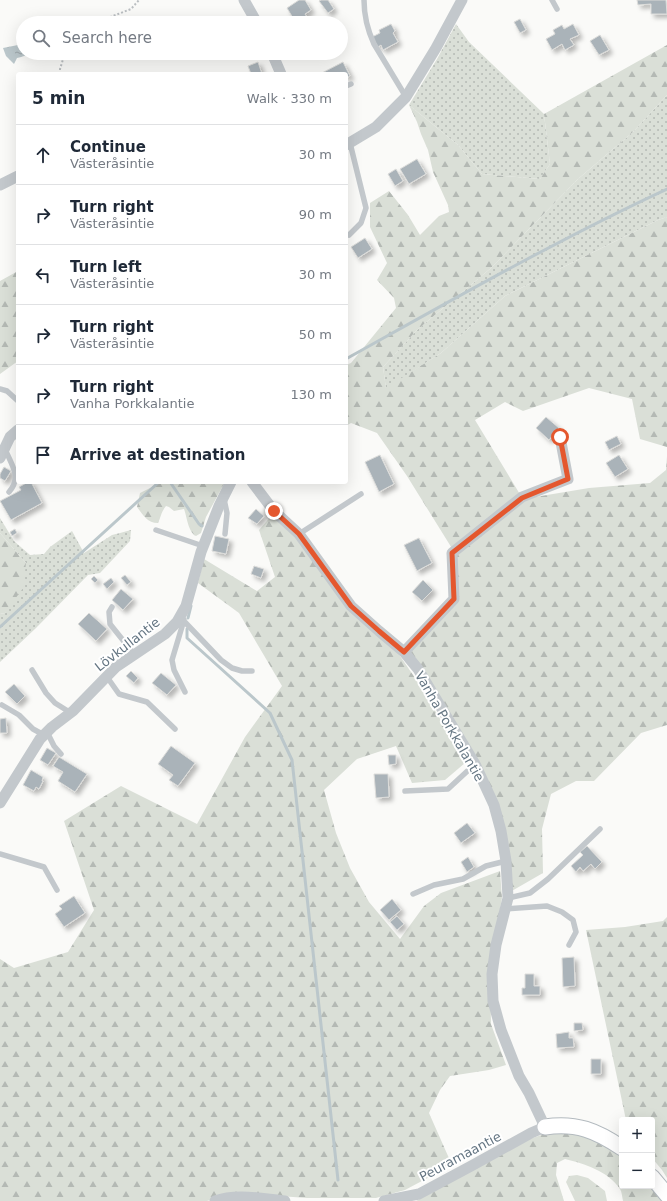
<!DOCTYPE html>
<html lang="en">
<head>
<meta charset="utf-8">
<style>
  body { margin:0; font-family:"DejaVu Sans",sans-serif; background:#f6f6f7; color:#1f2937 }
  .controls { position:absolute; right:12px; bottom:12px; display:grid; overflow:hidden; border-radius:4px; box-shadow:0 4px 16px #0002 }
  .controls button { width:36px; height:36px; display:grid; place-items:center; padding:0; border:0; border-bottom:1px solid #e0e1e3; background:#fff; color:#1f2937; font:20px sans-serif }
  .stop { position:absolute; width:12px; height:12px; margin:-9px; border:3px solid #e4572e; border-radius:50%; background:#fff }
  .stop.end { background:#e4572e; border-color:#fff; box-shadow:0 1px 4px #0008 }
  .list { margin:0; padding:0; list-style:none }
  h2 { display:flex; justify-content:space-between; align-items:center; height:52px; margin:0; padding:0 16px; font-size:17px }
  h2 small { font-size:13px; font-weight:400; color:#747a83 }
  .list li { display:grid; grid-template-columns:26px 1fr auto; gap:12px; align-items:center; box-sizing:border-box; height:60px; padding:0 16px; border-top:1px solid #e0e1e3 }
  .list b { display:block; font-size:15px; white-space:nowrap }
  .list p { margin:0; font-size:13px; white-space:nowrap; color:#747a83 }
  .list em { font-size:13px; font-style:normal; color:#747a83 }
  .icon { flex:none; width:22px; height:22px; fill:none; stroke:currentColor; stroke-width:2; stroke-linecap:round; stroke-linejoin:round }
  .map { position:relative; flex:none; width:667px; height:1201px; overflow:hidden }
  .search { position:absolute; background:#fff; box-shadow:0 4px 16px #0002; left:16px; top:16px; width:332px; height:44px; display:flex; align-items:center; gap:10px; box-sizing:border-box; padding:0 14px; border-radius:22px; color:#747a83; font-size:15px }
  .panel { position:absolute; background:#fff; box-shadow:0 4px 16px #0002; left:16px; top:72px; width:332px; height:412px; border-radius:4px }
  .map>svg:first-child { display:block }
  .grass { fill:url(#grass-dots) }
  .forest { fill:url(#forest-firs) }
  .water { fill:url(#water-ripples) }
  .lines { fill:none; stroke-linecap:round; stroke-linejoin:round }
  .stream { stroke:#bbc7cb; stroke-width:3 }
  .building { fill:#aab3b9; stroke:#dcdcda; filter:url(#shadow) }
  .secondary-casing { stroke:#b3babf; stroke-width:17 }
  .path { stroke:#bbbfc2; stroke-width:2; stroke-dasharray:2 2; stroke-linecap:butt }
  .lane { stroke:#c3c8cc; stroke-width:5.5 }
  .street { stroke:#c3c8cc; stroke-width:11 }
  .secondary { stroke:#fff; stroke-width:15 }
  .route { stroke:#e4572e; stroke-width:5 }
  .labels { text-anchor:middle; stroke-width:4; stroke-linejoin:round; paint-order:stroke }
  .street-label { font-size:13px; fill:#657683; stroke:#fff }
</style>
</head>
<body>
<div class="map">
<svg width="667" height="1201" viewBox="0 0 667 1201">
  <defs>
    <pattern id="grass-dots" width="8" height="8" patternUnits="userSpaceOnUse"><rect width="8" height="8" fill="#dadfd7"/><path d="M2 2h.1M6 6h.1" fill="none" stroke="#b4b9b4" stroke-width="1.8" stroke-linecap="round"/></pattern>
    <pattern id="forest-firs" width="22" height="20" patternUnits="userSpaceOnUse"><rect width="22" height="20" fill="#dadfd7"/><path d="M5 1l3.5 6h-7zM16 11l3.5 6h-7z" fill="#b4b9b4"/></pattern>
    <pattern id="water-ripples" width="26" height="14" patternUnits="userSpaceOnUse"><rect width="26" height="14" fill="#bbc7cb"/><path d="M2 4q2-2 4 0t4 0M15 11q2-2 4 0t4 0" fill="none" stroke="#9ca6aa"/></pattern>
    <filter id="shadow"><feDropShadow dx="3.5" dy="3.5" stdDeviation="2" flood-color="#0004"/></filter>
  </defs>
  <rect width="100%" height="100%" fill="#fafaf8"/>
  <path class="grass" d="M456 24 469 42 544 114 550 164 540 179 482 174 458 145 409 105 437 59Z
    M667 95V217L658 220 505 296 441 353 386 389 383 367 417 330 491 268 578 179 633 132Z
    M0 518 14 541 30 555 44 554 50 547 72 531 84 553 112 535 120 533 131 530 130 541 100 573 88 575 36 628 0 662V614L5 613 26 563 0 533Z"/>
  <path class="forest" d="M667 45V95L633 132 578 179 491 268 417 330 383 367 386 388 441 353 505 296 658 220 667 217V447L640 439 632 399 589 388 523 411 505 402 475 420 521 496 453 550 407 476 377 433 351 423 346 426V365L351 363 396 308 394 298 377 280 387 263 370 227V203L389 191 408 215 420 235 439 216 449 212 448 205 433 172 428 150 421 134 417 122 409 105 458 145 482 174 540 179 550 164 544 114Z
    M18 271V361L0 374V281Z
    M667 456V725L641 733 594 781H576L551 794 542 829 543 873 510 892 502 821 409 651 457 600 455 554 523 499 589 488 650 483 666 470Z
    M162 482H225L206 517 201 533 196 536C188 532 187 517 184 509L174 511 169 507 166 506C161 512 161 517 158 523 147 523 143 515 137 507L140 493Z
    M273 514 302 544 398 653 413 675 460 751 465 763 445 780 412 783 396 746 357 759 324 790 336 833 350 868 369 902 400 939 424 906 441 893 500 871 502 898 490 963 491 1024 506 1065 489 1070 450 1076 440 1090 429 1113 452 1165 405 1190 376 1198H307L234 1193 207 1201H0V959L14 968 68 952 94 910 64 821 121 786 197 824 245 737 282 686 239 613 198 583 204 559 257 591 275 577 259 530Z
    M0 533 26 563 23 588 5 613 0 614Z
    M667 917V1178L662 1170 652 1158V1120H626L586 930 625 927 663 921Z
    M563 1132 583 1134 622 1154V1186H652L662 1201H623C622 1197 622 1192 620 1189 608 1171 585 1164 565 1159L557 1163 556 1175 564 1201H416L530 1139 544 1134Z
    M577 1175 588 1178 605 1191 607 1201H575L566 1182 569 1176Z"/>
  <path class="water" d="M23 44V53H34V54C27 54 23 57 17 58L14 64 6 56 3 48Z"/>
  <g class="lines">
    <path class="stream" d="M346 359C452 300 557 240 667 189
      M170 482 199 524 202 526
      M188 618 191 606
      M0 627 159 482
      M187 629V638L270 713 292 760 338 1180"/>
  </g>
  <path class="building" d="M299 0H305L311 10 305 14 308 19 302 23H296L287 8Z
    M321 0H328L334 9 328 13 319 1Z
    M637 0H666L667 14H651V4L638 5Z
    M217 18 220 23H207Z
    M520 19 526 30 520 33 514 22Z
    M391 24 395 31 393 33 398 42 383 50 381 45 378 47 372 37 380 33 379 30Z
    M573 24 579 35 570 39 574 45 565 50 562 44 552 50 546 39 555 34 553 30 562 25 564 29Z
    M600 35 609 50 599 55 590 41Z
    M258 62 262 74H251L248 66Z
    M343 62 350 76 346 78V74H320Z
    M417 159 426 174 409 184 400 169Z
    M396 169 403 181 395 186 388 174Z
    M365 238 372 249 358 258 351 247Z
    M546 417 559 428 549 440 536 428Z
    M617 436 621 444 609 450 605 442Z
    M380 455 394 484 379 492 365 462Z
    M619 455 628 469 615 477 606 463Z
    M4 467 11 471 5 481 0 478V474Z
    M28 482H31L42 503 11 520 0 501 21 490 19 487Z
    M256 509 264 516 257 524 248 518Z
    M15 529 17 533 12 536 10 532Z
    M215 536 229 539 226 554 212 551Z
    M419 538 432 563 417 571 404 545Z
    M254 566 264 569 261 578 251 574Z
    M125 575 131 582 127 585 121 578Z
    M94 576 98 580 95 583 91 579Z
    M111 578 114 582 107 589 103 584Z
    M423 580 433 590 422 601 412 592Z
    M121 589 133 599 123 610 112 600Z
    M89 613 107 629 96 641 78 624Z
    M131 671 138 678 134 683 126 676Z
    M161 673 176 685 167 695 152 683Z
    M14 684 25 696 17 704 5 692Z
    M6 718 7 733H0V719Z
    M171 746 195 763 178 786 169 780 173 775 158 764Z
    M47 748 56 753 48 765 40 760Z
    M388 755H396V764L389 765Z
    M59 757 87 774 75 792 58 781 63 772 53 766Z
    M31 770 43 777 42 781H43L39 789 36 787 34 791 23 785Z
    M374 774H388L389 797 376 798Z
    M467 823 475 833 461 843 454 833Z
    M587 846 602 862 595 869 591 864 583 871 580 867 576 872 571 866 583 855 580 852Z
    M468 857 474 867 467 872 461 862Z
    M74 896 85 913 64 927 55 914 62 909 59 906Z
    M392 899 401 910 389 920 380 910Z
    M397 916 404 924 397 930 390 922Z
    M574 957 575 986 563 987 562 958Z
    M525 974H534V986H540V995H522V988H525Z
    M574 1023H582L583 1030 574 1031Z
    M569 1032V1038H573L574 1047 557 1048 556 1034Z
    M591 1059H601V1074H591Z"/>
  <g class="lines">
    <defs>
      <path id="secondary" d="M545 1127C576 1122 597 1131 622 1148
        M652 1177 667 1195"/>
    </defs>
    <use href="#secondary" class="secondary-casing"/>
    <path class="path" d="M95 23 131 9 139 0
      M60 74V69L65 53"/>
    <path class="lane" d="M364 0C364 15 368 31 374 44L406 97
      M552 0 557 9
      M240 56 248 53
      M346 86 351 84
      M349 235 361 223 366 208 350 143
      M0 389 7 391 18 401
      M5 449C12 466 22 477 9 492
      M224 499 227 513 225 534
      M156 530 203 546
      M299 534 361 494
      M112 607 109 612 110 624 134 654
      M180 617 221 660 232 668 242 671H252
      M184 620 172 660 174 670 185 692
      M32 670 46 693 55 703 71 713
      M107 677 119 694 147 702 175 729
      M2 705 19 715 33 729 44 735
      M47 732 54 746 61 754
      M405 791 448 789 475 764
      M0 854 44 867 57 890
      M413 894 434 885 463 879 486 866 506 861
      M508 898 530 893 548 879 600 829
      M505 909 547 906 562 912 573 920 576 932 569 945"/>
    <path class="street" d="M244 0 257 23
      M272 53 281 74
      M346 145 376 127 406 97 436 48 462 0
      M0 185 18 176
      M0 458 10 437 18 430
      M252 482 274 511 299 534 351 606 379 631 404 652 418 669 475 764 494 805 501 831 506 861 508 898 496 945 492 974 493 1001 501 1030 519 1076 529 1093 545 1127 531 1133 473 1165 419 1194 384 1201
      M404 652 454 599 452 553 522 497 568 479 560 437
      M0 803 40 739 52 727 73 711 116 667 165 634 177 622 186 606 201 552 219 506 231 482
      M215 1201C237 1193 262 1199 285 1201"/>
    <use href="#secondary" class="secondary"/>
  </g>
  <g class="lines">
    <path class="route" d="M274 511 299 534 351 606 379 631 404 652 454 599 452 553 522 498 568 479 560 437"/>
  </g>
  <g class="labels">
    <g class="street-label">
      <text transform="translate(127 644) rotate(-38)" y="5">Lövkullantie</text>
      <text transform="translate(450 726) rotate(60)" y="5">Vanha Porkkalantie</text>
      <text transform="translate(460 1156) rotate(-28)" y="5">Peuramaantie</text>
    </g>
  </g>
</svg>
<div class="controls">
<button>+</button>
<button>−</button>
</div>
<div class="stop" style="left:560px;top:437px"></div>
<div class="stop end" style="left:274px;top:511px"></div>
<div class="search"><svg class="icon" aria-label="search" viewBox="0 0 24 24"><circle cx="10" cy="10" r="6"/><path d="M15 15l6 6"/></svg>Search here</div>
<section class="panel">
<h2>5 min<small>Walk · 330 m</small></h2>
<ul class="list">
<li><svg class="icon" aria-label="ahead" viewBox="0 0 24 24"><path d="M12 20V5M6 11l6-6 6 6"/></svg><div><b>Continue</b><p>Västeråsintie</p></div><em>30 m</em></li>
<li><svg class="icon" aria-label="right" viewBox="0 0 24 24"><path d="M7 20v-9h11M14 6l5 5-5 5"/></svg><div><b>Turn right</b><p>Västeråsintie</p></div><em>90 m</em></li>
<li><svg class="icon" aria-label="left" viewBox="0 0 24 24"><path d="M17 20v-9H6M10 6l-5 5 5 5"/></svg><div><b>Turn left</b><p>Västeråsintie</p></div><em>30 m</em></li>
<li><svg class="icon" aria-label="right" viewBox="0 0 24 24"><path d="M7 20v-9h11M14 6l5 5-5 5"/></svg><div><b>Turn right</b><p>Västeråsintie</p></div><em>50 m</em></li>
<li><svg class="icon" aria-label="right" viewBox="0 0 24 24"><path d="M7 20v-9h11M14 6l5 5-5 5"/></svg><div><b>Turn right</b><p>Vanha Porkkalantie</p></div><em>130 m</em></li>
<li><svg class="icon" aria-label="arrive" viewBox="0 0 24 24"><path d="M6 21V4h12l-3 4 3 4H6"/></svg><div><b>Arrive at destination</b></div></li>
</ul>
</section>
</div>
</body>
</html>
